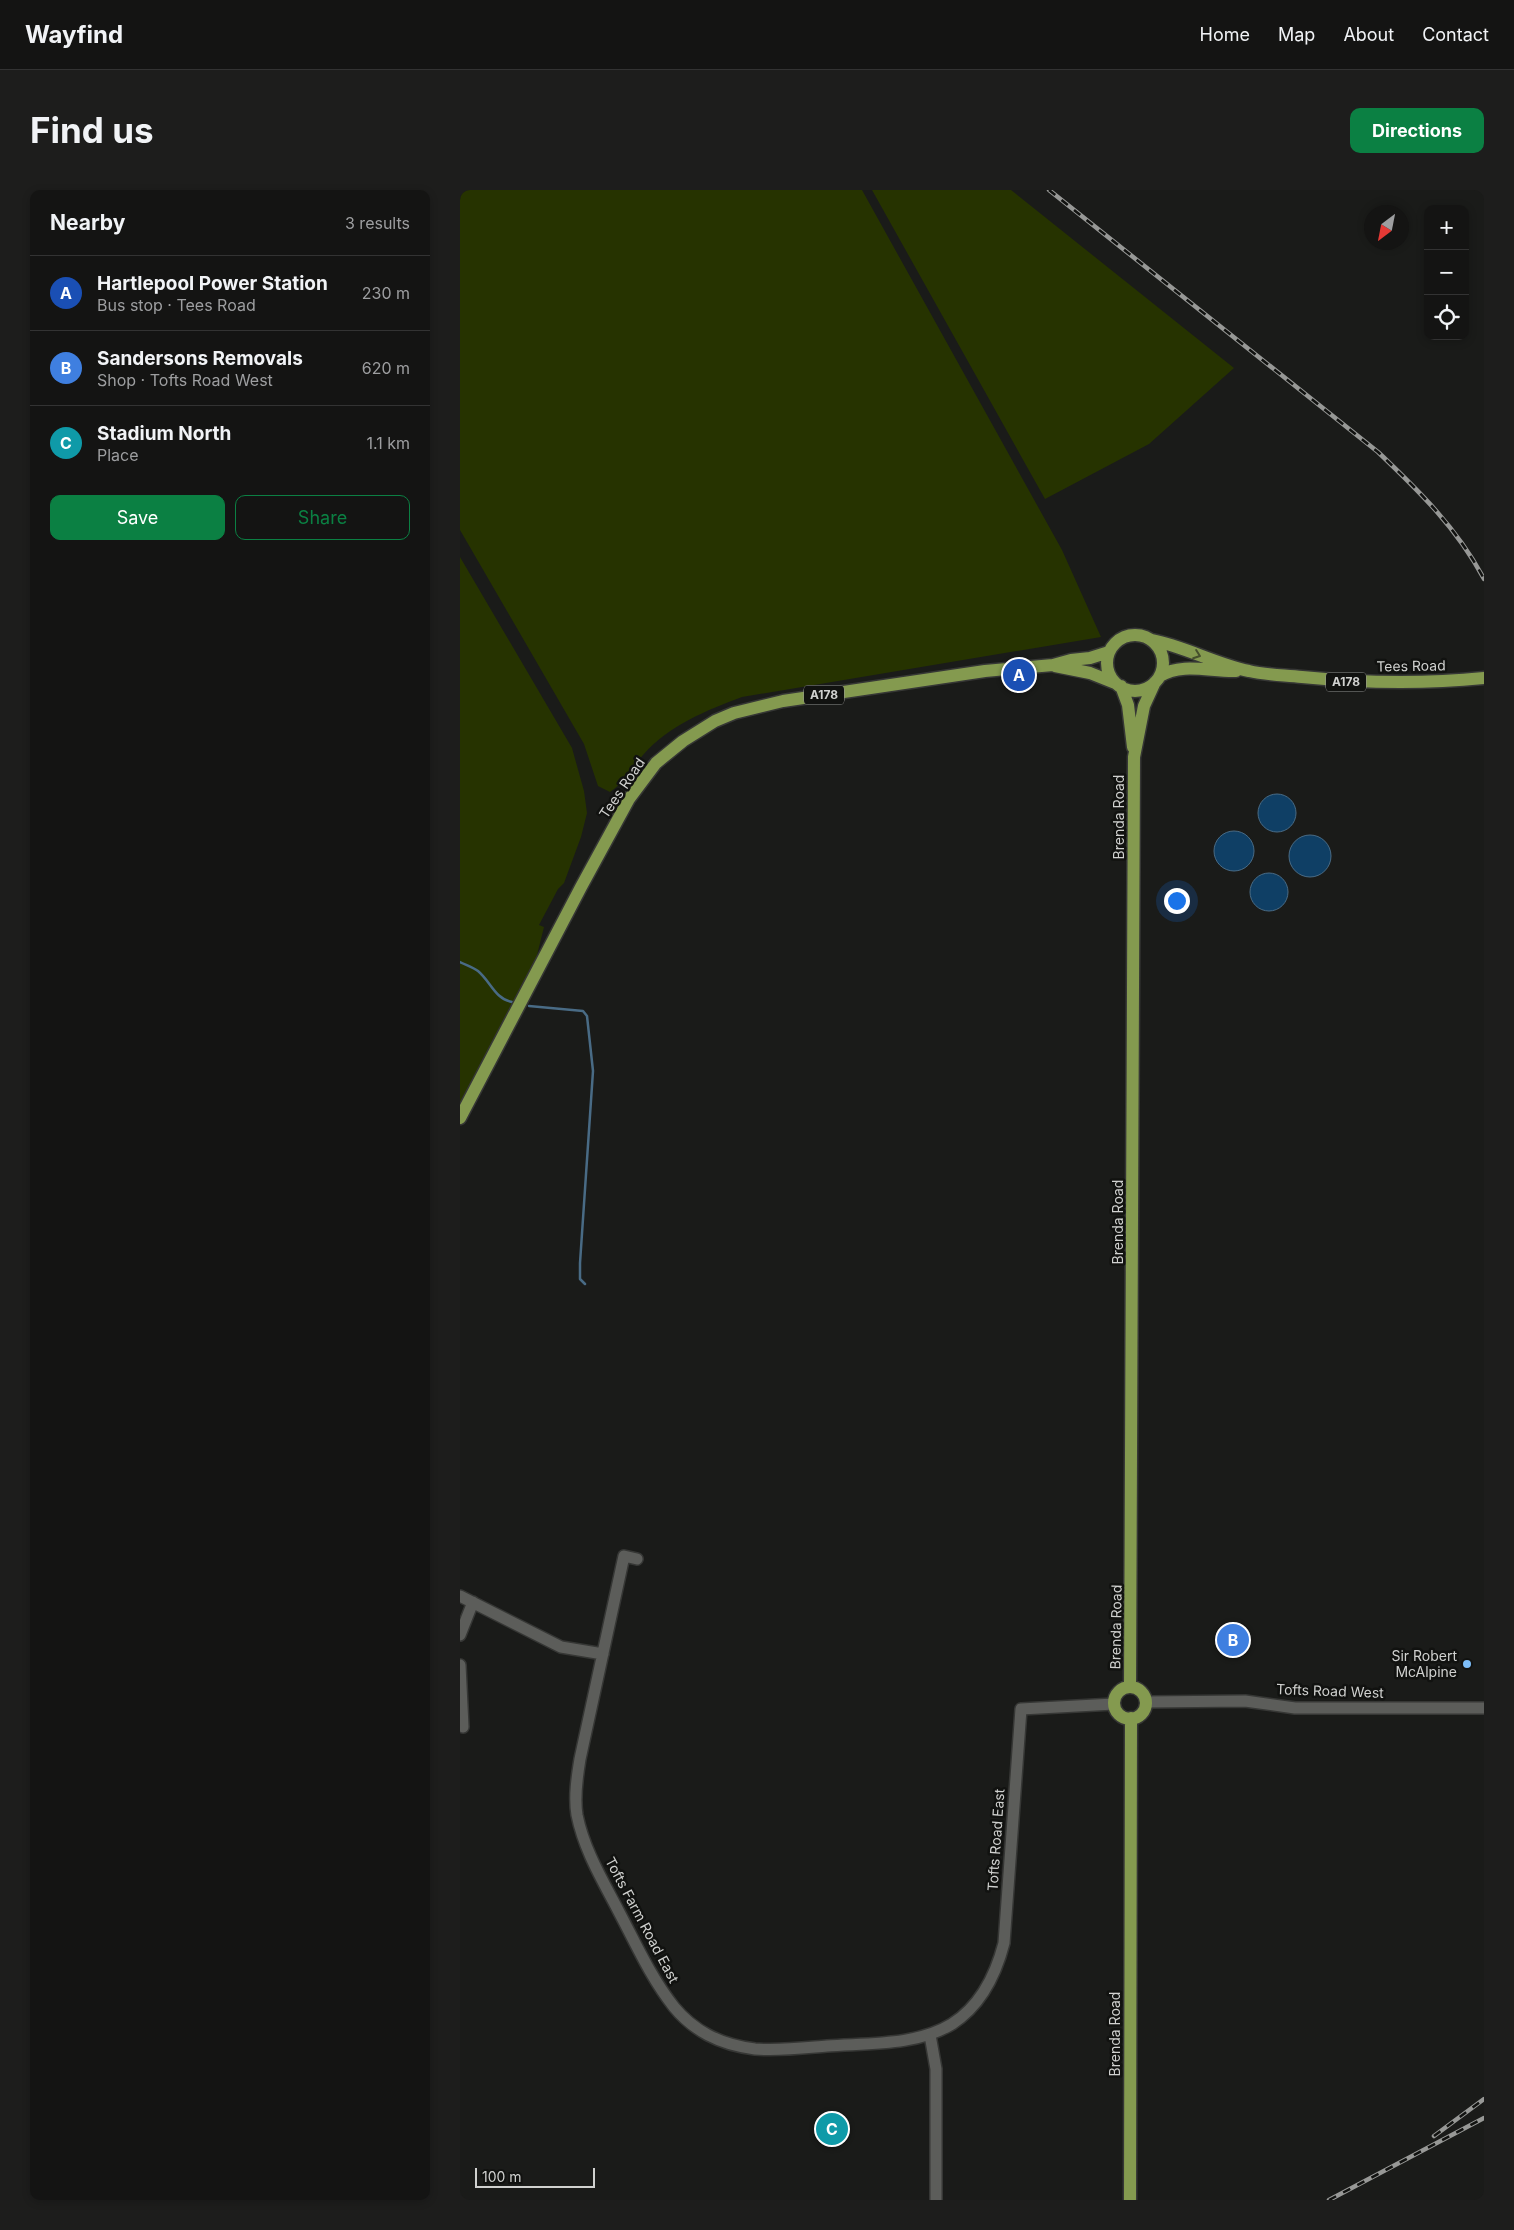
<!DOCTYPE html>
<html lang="en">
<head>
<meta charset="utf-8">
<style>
  body { margin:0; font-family:Inter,sans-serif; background:#1d1d1c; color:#f1f3f6 }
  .controls { position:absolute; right:15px; top:15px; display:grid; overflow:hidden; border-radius:10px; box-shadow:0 2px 8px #0003 }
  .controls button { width:45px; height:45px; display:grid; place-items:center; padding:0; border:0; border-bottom:1px solid #333; background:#141413; color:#f1f3f6; font:25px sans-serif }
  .compass { position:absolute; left:904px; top:15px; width:45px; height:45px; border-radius:50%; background:#141413; box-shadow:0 2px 8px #0003; rotate:212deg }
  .scale { position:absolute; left:15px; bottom:12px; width:120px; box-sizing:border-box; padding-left:5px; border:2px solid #d0d1cf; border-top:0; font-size:14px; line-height:18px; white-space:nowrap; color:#d0d1cf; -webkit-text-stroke:4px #111210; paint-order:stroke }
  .you { position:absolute; left:716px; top:710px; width:18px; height:18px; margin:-12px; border:4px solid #fff; border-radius:50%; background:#1a73e8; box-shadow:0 0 0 8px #1a73e833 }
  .badge { display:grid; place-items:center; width:32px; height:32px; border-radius:50%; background:#0b8043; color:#fff; font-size:16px; font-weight:700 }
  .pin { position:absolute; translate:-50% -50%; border:2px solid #fff; box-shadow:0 1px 5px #0006 }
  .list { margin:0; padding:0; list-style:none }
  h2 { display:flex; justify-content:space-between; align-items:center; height:65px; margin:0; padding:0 20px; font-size:21px }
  h2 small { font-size:16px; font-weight:400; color:#9d9ea0 }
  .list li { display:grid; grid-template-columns:32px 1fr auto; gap:15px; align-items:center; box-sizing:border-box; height:75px; padding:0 20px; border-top:1px solid #333 }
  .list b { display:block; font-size:19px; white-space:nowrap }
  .list p { margin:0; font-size:16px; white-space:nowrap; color:#9d9ea0 }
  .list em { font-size:16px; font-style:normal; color:#9d9ea0 }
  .actions { display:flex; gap:10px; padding:15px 20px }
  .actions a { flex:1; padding:11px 0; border:1px solid #0b8043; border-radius:10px; text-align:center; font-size:18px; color:#0b8043 }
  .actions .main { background:#0b8043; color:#fff }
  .icon { flex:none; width:28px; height:28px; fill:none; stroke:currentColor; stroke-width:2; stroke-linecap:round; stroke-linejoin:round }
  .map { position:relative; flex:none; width:1024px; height:2010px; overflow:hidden; border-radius:10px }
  header { display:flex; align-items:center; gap:30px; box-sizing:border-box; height:70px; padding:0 25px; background:#141413; border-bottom:1px solid #333 }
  header strong { font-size:24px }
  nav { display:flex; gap:28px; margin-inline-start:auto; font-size:18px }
  .intro { display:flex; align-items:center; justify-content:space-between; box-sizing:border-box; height:120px; padding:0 30px }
  h1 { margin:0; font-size:35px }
  .button { padding:12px 22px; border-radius:10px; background:#0b8043; color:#fff; font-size:18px; font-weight:700 }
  main { display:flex; gap:30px; padding:0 30px }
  aside { flex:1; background:#141413; border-radius:10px; box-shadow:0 2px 8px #0003 }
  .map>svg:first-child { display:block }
  .green { fill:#263300 }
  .water { fill:#0f3f65; stroke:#496b85 }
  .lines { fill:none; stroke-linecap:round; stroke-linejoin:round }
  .stream { stroke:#496b85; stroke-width:2.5 }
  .minor-casing { stroke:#363735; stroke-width:14 }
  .major-casing { stroke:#363735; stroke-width:15 }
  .minor { stroke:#5c5d5a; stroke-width:11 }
  .major { stroke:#849a4f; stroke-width:12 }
  .rail-casing { stroke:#979896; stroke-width:4.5 }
  .rail { stroke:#111210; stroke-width:2.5; stroke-dasharray:8; stroke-linecap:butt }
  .oneway { stroke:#454f2c }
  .poi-dot { fill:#7dbef9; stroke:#111210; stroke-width:2 }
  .labels { text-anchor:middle; stroke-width:5; stroke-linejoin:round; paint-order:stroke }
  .shield { fill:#111210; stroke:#979896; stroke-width:1 }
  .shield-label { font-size:12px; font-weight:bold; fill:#d0d1cf }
  .street-label { font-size:14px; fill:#d0d1cf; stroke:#111210 }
  .poi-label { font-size:14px; fill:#d0d1cf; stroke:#111210; text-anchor:end }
</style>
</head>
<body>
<header>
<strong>Wayfind</strong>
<nav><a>Home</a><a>Map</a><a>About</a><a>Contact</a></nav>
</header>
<div class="intro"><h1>Find us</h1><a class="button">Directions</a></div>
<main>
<aside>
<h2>Nearby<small>3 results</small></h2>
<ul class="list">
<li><span class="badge" style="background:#1a4fb4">A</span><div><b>Hartlepool Power Station</b><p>Bus stop · Tees Road</p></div><em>230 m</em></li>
<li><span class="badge" style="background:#3f7fe0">B</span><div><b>Sandersons Removals</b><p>Shop · Tofts Road West</p></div><em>620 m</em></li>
<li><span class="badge" style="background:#0f9aa8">C</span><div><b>Stadium North</b><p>Place</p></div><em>1.1 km</em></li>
</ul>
<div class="actions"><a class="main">Save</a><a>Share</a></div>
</aside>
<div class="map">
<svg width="1024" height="2010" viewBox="0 0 1024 2010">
  <rect width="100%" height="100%" fill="#1a1b19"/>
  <path class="green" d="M0 0H402L602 360 641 447 282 507C247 520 208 536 183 565 171 580 166 591 150 602L138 596 124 554 0 340Z
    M412 0H551L774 178 689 254 585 309Z
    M0 367 112 558 124 601 127 623 121 647 104 693 98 699 79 735 84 737 75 773 0 919Z"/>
  <path class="water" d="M798 623a19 19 0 1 1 38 0a19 19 0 1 1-38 0Z
    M754 661a20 20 0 1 1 40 0a20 20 0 1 1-40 0Z
    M829 666a21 21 0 1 1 42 0a21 21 0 1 1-42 0Z
    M790 702a19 19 0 1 1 38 0a19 19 0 1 1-38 0Z"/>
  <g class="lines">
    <path class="stream" d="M0 772C6 775 13 777 18 781 31 792 35 809 52 812
      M69 816 123 821 127 826 133 881 120 1073V1089L125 1094"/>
    <defs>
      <path id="minor" d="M177 1369 164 1366 120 1569C117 1587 114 1607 117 1625 124 1660 143 1691 159 1722 176 1754 191 1788 214 1817 223 1828 235 1838 248 1845 263 1853 279 1857 295 1859 319 1861 343 1858 367 1856 408 1853 456 1856 492 1834 520 1816 536 1784 544 1753L561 1519 654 1514
        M0 1406 101 1457 143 1464
        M0 1445 13 1412
        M0 1475 3 1537
        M686 1512 785 1511 835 1518H1024
        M470 1845 476 1879V2010"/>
      <path id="major" d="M647 473a28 28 0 1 1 56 0a28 28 0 1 1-56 0Z
        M691 450C724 456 755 474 789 481 806 485 824 485 842 487 903 493 963 494 1024 488
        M595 476 630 483 655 493
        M700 486C722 472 751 482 776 481
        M661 496 668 515 673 557
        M0 928 121 697 169 609 196 573 223 551 255 531 274 523 323 511 525 481 593 475 611 470 630 468 649 462
        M670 1497 674 567 684 516 695 492
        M654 1513a16 16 0 1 1 32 0a16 16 0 1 1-32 0Z
        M670 2010 671 1528"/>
    </defs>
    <use href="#minor" class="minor-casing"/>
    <use href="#major" class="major-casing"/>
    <use href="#minor" class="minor"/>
    <use href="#major" class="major"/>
    <defs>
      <path id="rail" d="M589 0 918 262C959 301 997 338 1024 389
        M974 1946 1024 1909
        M869 2010 1024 1928"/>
    </defs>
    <use href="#rail" class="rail-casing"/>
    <use href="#rail" class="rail"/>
  </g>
  <defs><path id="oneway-chevron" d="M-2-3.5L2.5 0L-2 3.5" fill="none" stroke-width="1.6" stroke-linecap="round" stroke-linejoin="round" transform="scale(1.25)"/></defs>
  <use class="oneway" href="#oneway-chevron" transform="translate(737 465) rotate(20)"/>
  <circle class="poi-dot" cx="1007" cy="1474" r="5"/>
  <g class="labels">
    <g class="shield">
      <rect x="866" y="482.5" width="40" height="19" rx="4"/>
      <rect x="344" y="495.5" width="40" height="19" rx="4"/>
    </g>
    <g class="shield-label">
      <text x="886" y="496">A178</text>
      <text x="364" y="509">A178</text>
    </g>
    <g class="street-label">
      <text transform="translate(951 476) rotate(-1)" y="5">Tees Road</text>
      <text transform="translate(162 598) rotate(-56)" y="5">Tees Road</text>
      <text transform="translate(659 627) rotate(-90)" y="5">Brenda Road</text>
      <text transform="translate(658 1032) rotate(-90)" y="5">Brenda Road</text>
      <text transform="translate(656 1437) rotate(-89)" y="5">Brenda Road</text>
      <text transform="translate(870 1501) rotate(2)" y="5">Tofts Road West</text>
      <text transform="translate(536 1650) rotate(-86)" y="5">Tofts Road East</text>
      <text transform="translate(182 1730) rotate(62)" y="5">Tofts Farm Road East</text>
      <text transform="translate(655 1844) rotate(-90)" y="5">Brenda Road</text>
    </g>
    <g class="poi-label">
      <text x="997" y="1471">Sir Robert<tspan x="997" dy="16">McAlpine</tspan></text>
    </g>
  </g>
</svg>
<div class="controls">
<button>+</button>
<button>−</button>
<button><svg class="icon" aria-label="locate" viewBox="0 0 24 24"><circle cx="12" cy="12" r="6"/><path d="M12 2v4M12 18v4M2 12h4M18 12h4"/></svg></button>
</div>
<svg class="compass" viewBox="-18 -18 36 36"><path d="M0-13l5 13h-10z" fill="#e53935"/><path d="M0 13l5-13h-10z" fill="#9d9ea0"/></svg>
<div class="scale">100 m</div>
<div class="you"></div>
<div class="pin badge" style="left:559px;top:485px;background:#1a4fb4">A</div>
<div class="pin badge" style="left:773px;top:1450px;background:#3f7fe0">B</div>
<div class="pin badge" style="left:372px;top:1939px;background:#0f9aa8">C</div>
</div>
</main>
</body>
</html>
